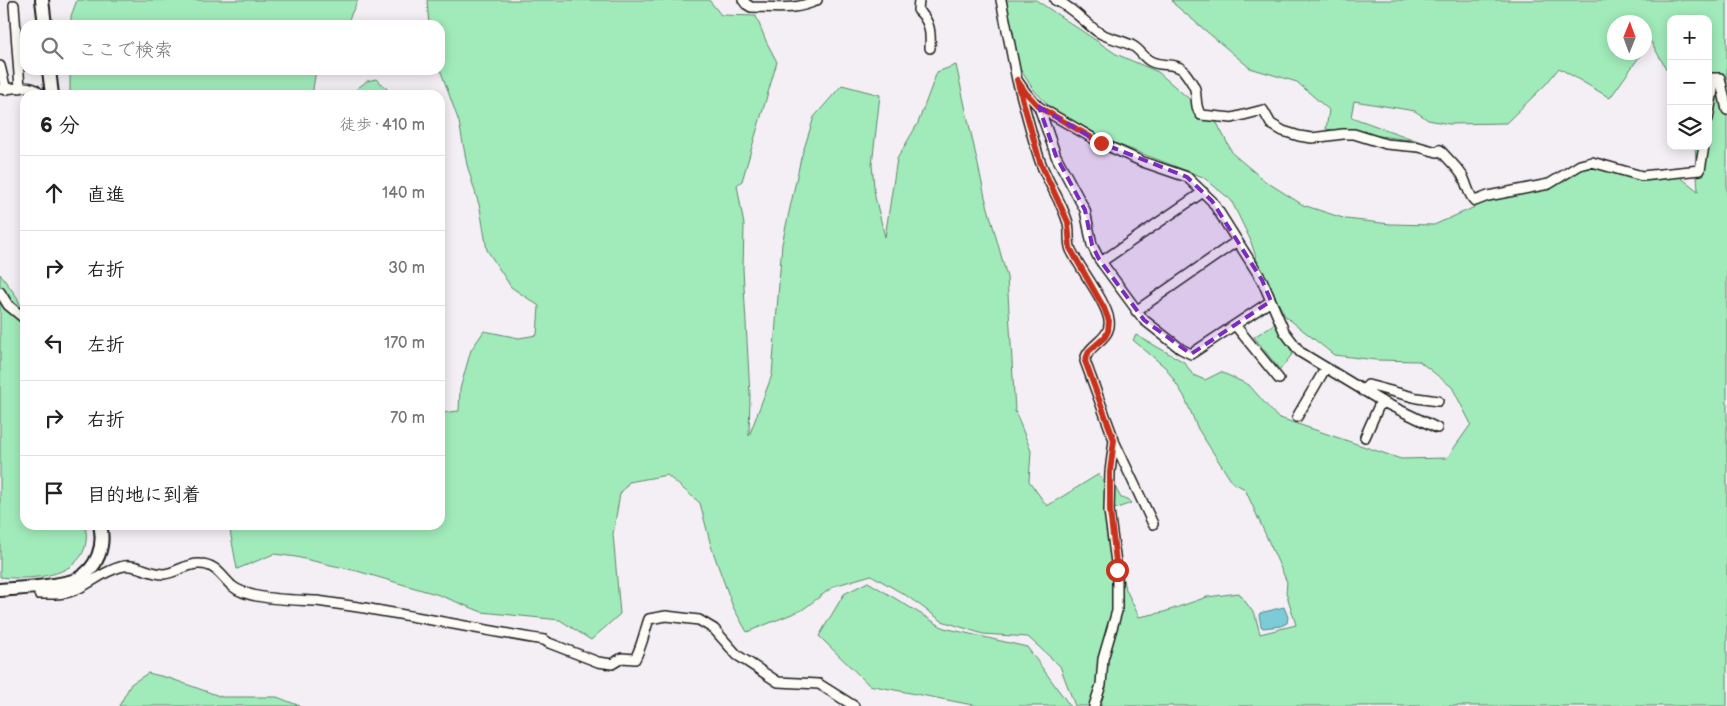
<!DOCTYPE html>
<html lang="ja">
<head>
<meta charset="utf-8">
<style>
  body { margin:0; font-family:"Balsamiq Sans","Klee One",sans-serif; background:#f2f2f2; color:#222 }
  .controls { position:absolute; right:15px; top:15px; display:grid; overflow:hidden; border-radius:10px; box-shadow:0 2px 12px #0003 }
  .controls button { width:45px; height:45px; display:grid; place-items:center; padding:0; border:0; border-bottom:1px solid #e0e0e0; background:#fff; color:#222; font:25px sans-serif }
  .compass { position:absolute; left:1607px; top:15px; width:45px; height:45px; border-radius:50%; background:#fff; box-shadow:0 2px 12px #0003; rotate:1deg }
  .stop { position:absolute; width:15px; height:15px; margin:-11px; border:4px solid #c8321e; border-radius:50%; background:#fff }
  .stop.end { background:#c8321e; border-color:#fff; box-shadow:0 1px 5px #0008 }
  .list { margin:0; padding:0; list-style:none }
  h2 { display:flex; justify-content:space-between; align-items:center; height:65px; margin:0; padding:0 20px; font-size:21px }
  h2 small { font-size:16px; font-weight:400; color:#767676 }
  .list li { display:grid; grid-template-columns:32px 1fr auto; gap:15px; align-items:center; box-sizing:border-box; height:75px; padding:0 20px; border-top:1px solid #e0e0e0 }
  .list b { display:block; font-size:19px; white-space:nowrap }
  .list em { font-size:16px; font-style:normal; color:#767676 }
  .icon { flex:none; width:28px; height:28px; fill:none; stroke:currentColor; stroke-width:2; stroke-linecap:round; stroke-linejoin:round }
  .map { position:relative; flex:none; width:1727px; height:706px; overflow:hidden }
  .search { position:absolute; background:#fff; box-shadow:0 2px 12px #0003; left:20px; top:20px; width:425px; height:55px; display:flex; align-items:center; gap:12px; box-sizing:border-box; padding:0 18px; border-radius:15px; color:#767676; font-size:19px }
  .panel { position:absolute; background:#fff; box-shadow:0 2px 12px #0003; left:20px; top:90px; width:425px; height:440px; border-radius:15px }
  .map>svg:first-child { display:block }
  .green { fill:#a1ebba; stroke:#5e846b }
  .water { fill:#7ccbd7; stroke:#56858c }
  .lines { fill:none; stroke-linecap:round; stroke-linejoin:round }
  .street-casing { stroke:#1c1c1c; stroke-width:12 }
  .secondary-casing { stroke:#1c1c1c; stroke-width:16 }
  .street { stroke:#fdfcf7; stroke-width:9 }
  .secondary { stroke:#fdfcf7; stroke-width:12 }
  .route { stroke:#c8321e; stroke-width:6 }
  .marked { fill:#7b2cbf; fill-opacity:0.2; stroke:#7b2cbf; stroke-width:4; stroke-dasharray:10 6; stroke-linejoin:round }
</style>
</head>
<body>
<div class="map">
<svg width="1727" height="706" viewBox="0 0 1727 706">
  <rect width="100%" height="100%" fill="#f4eff5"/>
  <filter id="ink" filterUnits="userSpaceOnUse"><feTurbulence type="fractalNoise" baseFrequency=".02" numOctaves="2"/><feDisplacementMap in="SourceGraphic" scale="10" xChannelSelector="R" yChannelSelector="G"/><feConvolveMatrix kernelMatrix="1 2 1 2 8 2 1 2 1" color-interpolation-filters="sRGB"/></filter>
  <g filter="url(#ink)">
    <path class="green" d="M77 0H358L346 25H71V16Z
      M427 0H709L721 15 756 16 766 41 777 62 742 181 737 185 744 225 743 269 750 395 749 436 772 375 782 244 801 158 814 117 842 85 880 95 872 165 875 197 885 237 897 159 918 123 937 72 956 65 985 197 1007 277 1015 411 1031 451 1029 481 1047 506 1099 474 1103 482 1115 487 1121 498 1127 499 1131 503 1112 510 1124 585 1139 617 1164 612 1207 597 1239 593 1255 615 1260 634 1296 625 1286 592 1287 582 1245 489 1232 482 1198 429 1184 396 1166 368 1133 340 1136 335 1184 362 1193 375 1205 380 1221 372 1249 385 1277 417 1401 459 1447 458 1471 424 1452 387 1419 361 1376 360 1334 355 1285 316 1259 266 1250 239 1231 200 1203 177 1109 141 1051 108 1033 89 1020 69 1006 0H1036L1116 54 1158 72 1217 123 1233 154 1265 181 1303 205 1346 219 1390 224 1434 225 1493 199 1552 186 1581 168 1592 165 1643 179 1680 177 1698 191 1695 146H1708V19H1671V71L1668 72 1651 42 1645 50 1644 22H1614V52L1642 53 1610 98 1559 68 1546 84 1506 123 1449 124 1428 120 1415 111 1354 101 1351 117 1418 141 1326 129 1329 110 1297 82 1250 68 1174 4 1172 0H1727V706H1075L1060 666 1028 637 983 634 942 621 907 596 871 575 834 586 802 610 747 632 733 607 721 574 711 546 700 503 667 475 629 482 620 494 613 534 620 614 591 640 560 620 482 612 439 595 357 571 296 557 274 554 237 569 229 525H440V413L459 411 460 389 471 350 484 331 519 338 537 335 539 306 511 287 487 250 480 208 467 165 459 122 440 69V25H429Z
      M70 70H316L312 95H70Z
      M376 79 394 95H349L367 81Z
      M0 274 17 297 25 317V525H85C96 576 36 581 0 577Z
      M1274 324 1293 353 1280 370 1254 337Z
      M868 582 944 628 1027 647 1070 706H978L869 685 819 636 844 594Z
      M148 673 169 678 222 697H277L300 706H119L131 684Z"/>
    <path class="water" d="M1284 607 1288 617 1287 623 1281 626 1263 628 1261 626 1259 615 1260 613Z"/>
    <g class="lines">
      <defs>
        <path id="street" d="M743 0 746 4 751 7C773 7 797 11 817 0
          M919 0 918 10C930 21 931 32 930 48
          M1001 0 1017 80 1026 93 1039 107 1101 143 1143 162 1187 177 1212 201 1262 280 1284 331 1300 352 1381 401 1437 428
          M1055 0C1072 7 1083 21 1098 32 1109 39 1122 40 1133 46 1140 50 1143 57 1150 61 1160 67 1174 62 1183 70 1187 75 1193 84 1195 89 1197 98 1195 108 1201 115L1232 118 1263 110 1271 124 1283 131 1299 136 1312 138 1343 134H1354L1386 144 1419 147 1437 152 1440 150C1447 158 1456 166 1462 175 1467 183 1468 195 1475 201L1488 196 1549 184 1580 165 1592 162 1642 176 1700 170 1704 146
          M14 5 20 88
          M0 66 6 90
          M1017 80C1025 107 1031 134 1040 161 1047 181 1060 199 1067 220 1071 229 1067 241 1071 250 1080 269 1106 301 1109 320 1112 340 1087 344 1085 361L1114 440 1110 472 1109 511 1117 570V611L1103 659 1101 685 1094 706
          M0 89C13 90 33 81 40 95
          M1039 107 1056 156 1085 210 1092 245 1099 259 1144 320 1181 349 1191 354 1271 301
          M1708 119 1713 90 1712 78H1720L1727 110
          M1101 262 1203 192
          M0 292 8 305 25 319
          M1136 311 1237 241
          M1235 325 1279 379
          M1363 391 1368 385 1417 398 1438 401
          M1297 417 1325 369
          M1365 437 1381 401
          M1114 441 1153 524
          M38 586 39 594C49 594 60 595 69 592 87 587 101 572 120 567 135 562 148 574 164 574 176 573 187 563 200 564 216 564 222 577 232 586 239 592 248 594 257 596 277 600 297 600 317 601 331 603 344 605 358 607 420 617 482 630 544 640L549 643 598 662 612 664 622 658 635 659C642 646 644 633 649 619L666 616 699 620 714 629 737 655 778 682 819 684 854 706"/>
        <path id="secondary" d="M42 0 45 25
          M49 70 52 95
          M0 590C21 588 60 587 78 579 98 568 105 545 100 525"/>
      </defs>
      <use href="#street" class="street-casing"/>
      <use href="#secondary" class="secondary-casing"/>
      <use href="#street" class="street"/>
      <use href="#secondary" class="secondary"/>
    </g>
  </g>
  <g class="lines" filter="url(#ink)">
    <path class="route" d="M1101 143 1039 107 1026 93 1017 80 1040 162 1068 222 1070 248 1104 308 1109 321 1108 331 1105 337 1089 351 1085 361 1114 440 1110 472V511L1117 570"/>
  </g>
  <path class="marked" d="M1039 107 1101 143 1187 177 1212 201 1262 280 1271 301 1191 354 1144 320 1099 259 1092 245 1085 210 1056 156Z"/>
</svg>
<div class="controls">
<button>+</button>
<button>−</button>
<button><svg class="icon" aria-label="layers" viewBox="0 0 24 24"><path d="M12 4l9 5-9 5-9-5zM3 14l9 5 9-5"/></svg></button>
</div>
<svg class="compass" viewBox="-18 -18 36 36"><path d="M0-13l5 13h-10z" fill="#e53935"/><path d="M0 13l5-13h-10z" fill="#767676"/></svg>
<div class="stop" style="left:1117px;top:570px"></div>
<div class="stop end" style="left:1101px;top:143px"></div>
<div class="search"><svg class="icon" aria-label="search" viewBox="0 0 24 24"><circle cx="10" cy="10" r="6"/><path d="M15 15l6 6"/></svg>ここで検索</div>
<section class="panel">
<h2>6 分<small>徒歩 · 410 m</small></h2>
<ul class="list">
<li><svg class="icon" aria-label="ahead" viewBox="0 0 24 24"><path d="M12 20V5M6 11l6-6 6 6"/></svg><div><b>直進</b></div><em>140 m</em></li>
<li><svg class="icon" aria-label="right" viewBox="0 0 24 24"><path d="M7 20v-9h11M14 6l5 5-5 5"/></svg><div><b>右折</b></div><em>30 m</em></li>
<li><svg class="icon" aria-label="left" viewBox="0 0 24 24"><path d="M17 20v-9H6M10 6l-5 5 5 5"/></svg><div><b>左折</b></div><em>170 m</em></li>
<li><svg class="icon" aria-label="right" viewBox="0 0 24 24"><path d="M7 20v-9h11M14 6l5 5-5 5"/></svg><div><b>右折</b></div><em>70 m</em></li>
<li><svg class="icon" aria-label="arrive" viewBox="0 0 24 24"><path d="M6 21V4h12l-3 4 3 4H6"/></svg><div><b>目的地に到着</b></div></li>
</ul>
</section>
</div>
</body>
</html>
